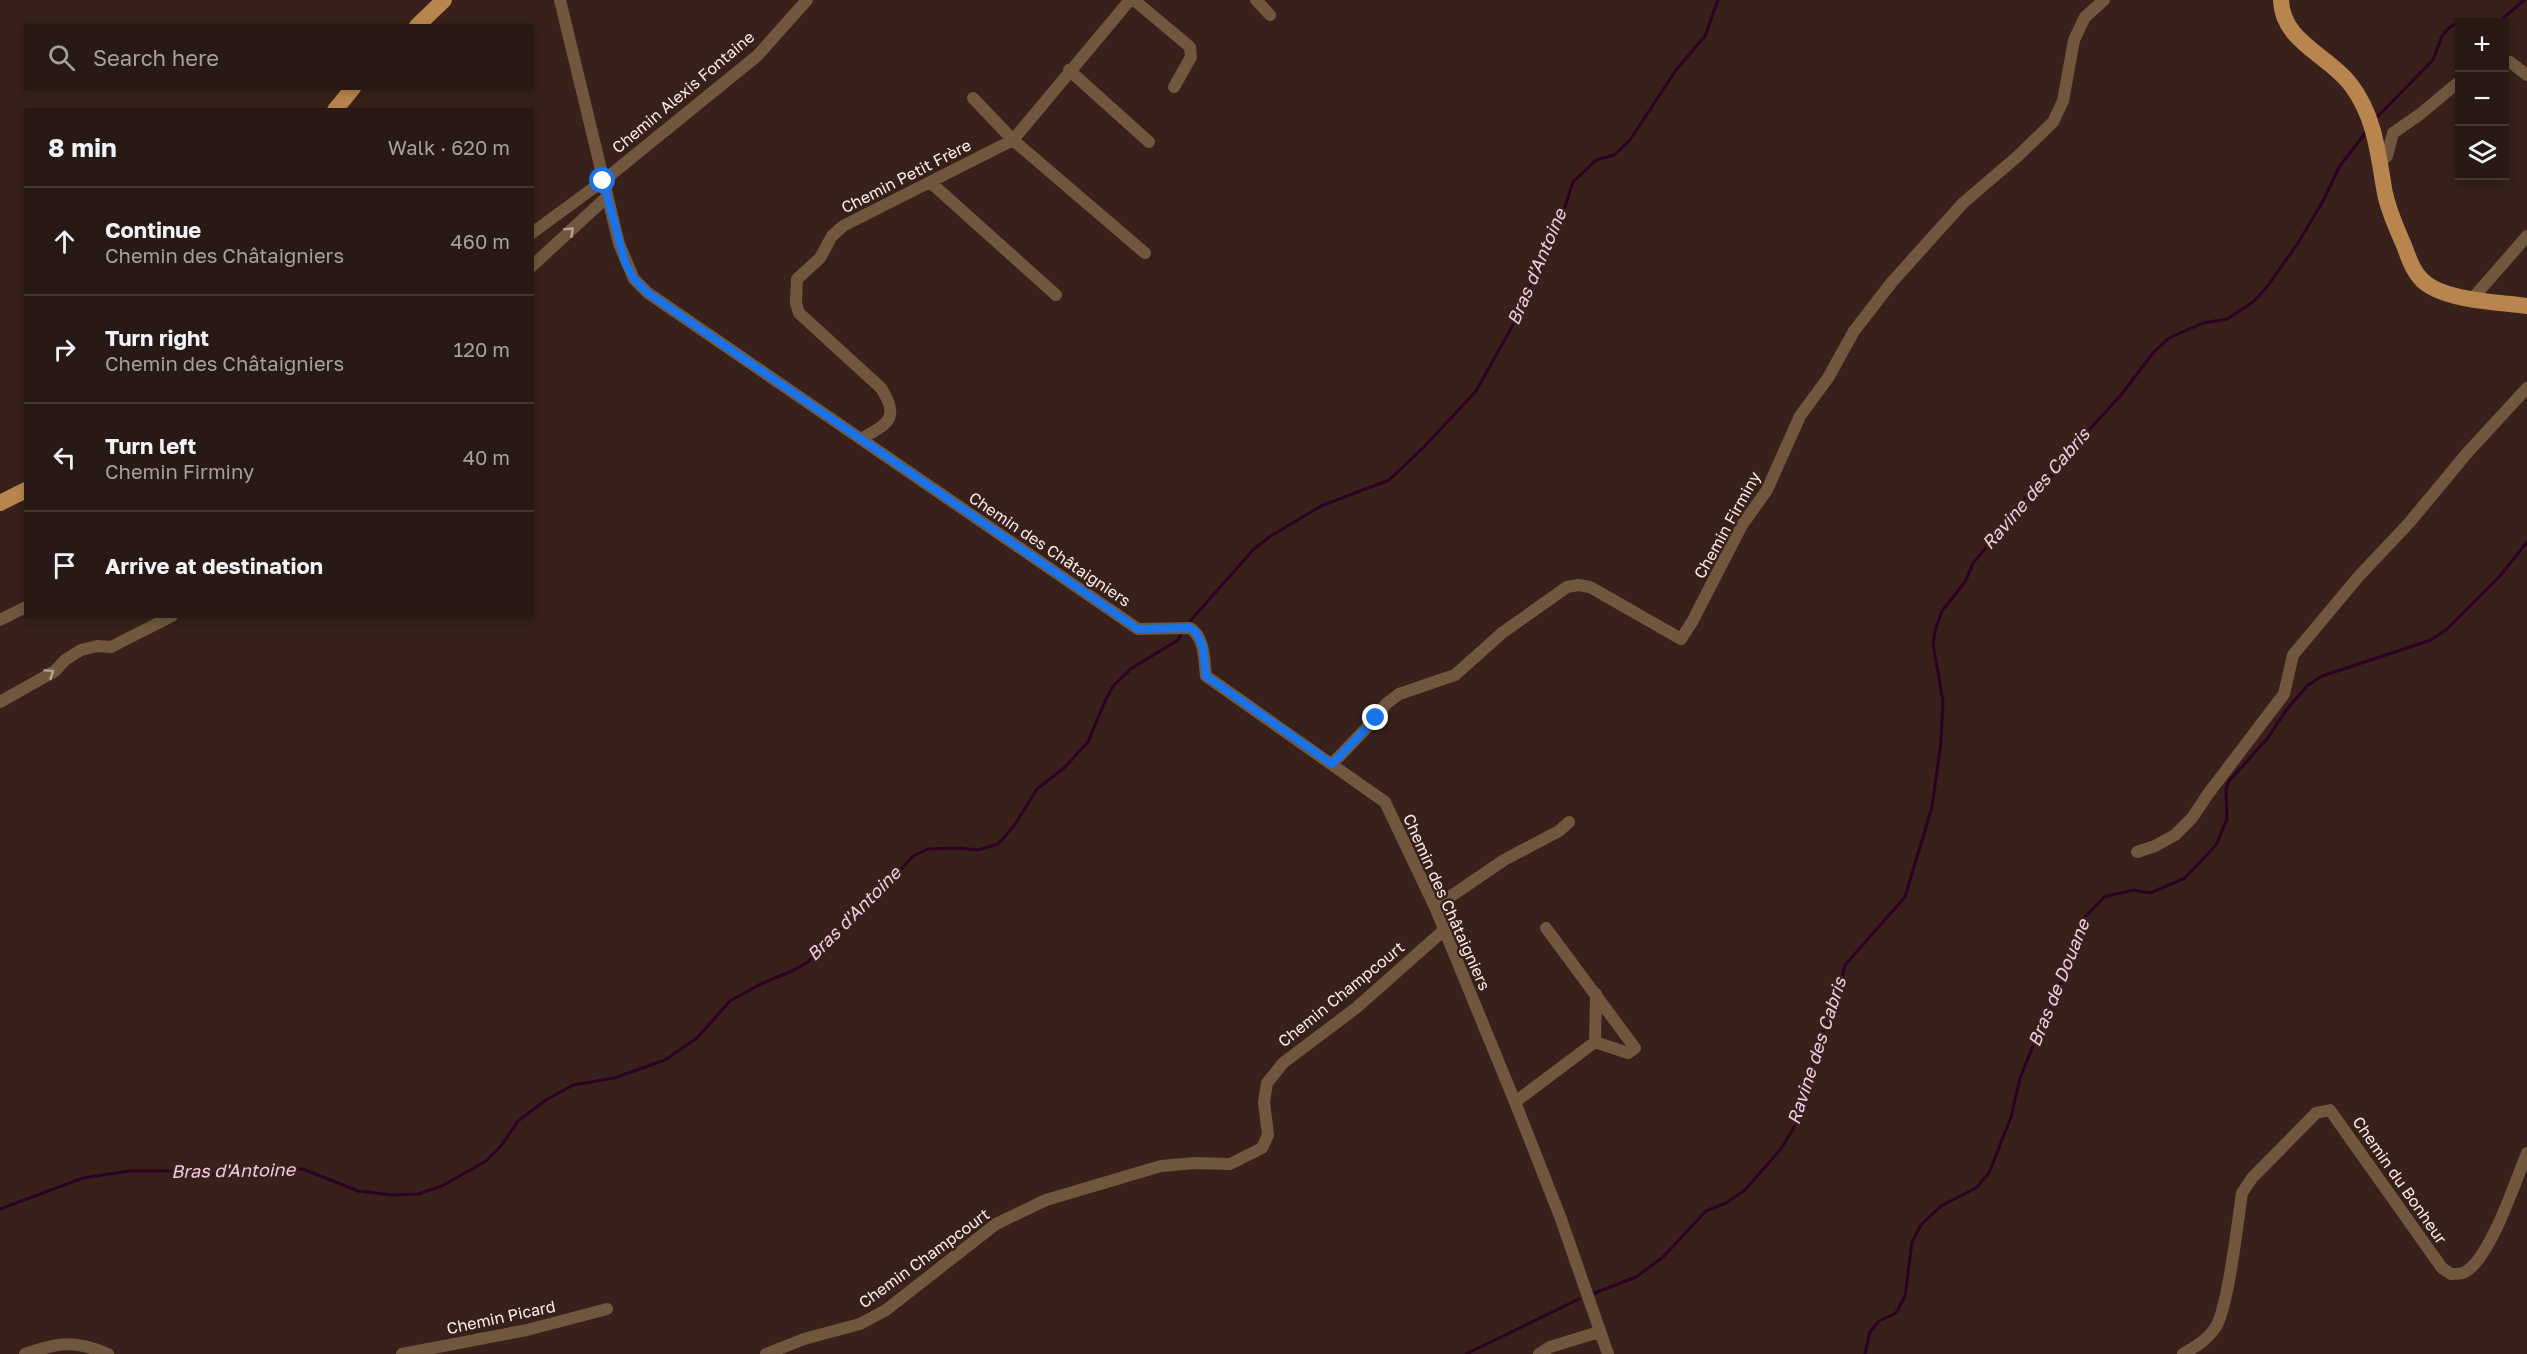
<!DOCTYPE html>
<html lang="en">
<head>
<meta charset="utf-8">
<style>
  body { margin:0; font-family:"Golos Text",sans-serif; background:#31221d; color:#f1f3f6 }
  .controls { position:absolute; right:18px; top:18px; display:grid; overflow:hidden; border-radius:0px; box-shadow:0 3px 9px #0003 }
  .controls button { width:54px; height:54px; display:grid; place-items:center; padding:0; border:0; border-bottom:2px solid #453834; background:#291914; color:#f1f3f6; font:30px sans-serif }
  .stop { position:absolute; width:18px; height:18px; margin:-14px; border:4px solid #1a73e8; border-radius:50%; background:#fff }
  .stop.end { background:#1a73e8; border-color:#fff; box-shadow:0 2px 6px #0008 }
  .list { margin:0; padding:0; list-style:none }
  h2 { display:flex; justify-content:space-between; align-items:center; height:78px; margin:0; padding:0 24px; font-size:26px }
  h2 small { font-size:20px; font-weight:400; color:#a5a0a0 }
  .list li { display:grid; grid-template-columns:39px 1fr auto; gap:18px; align-items:center; box-sizing:border-box; height:108px; padding:0 24px; border-top:2px solid #453834 }
  .list b { display:block; font-size:22px; white-space:nowrap }
  .list p { margin:0; font-size:20px; white-space:nowrap; color:#a5a0a0 }
  .list em { font-size:20px; font-style:normal; color:#a5a0a0 }
  .icon { flex:none; width:33px; height:33px; fill:none; stroke:currentColor; stroke-width:2; stroke-linecap:round; stroke-linejoin:round }
  .map { position:relative; flex:none; width:2527px; height:1354px; overflow:hidden }
  .search { position:absolute; background:#291914; box-shadow:0 3px 9px #0003; left:24px; top:24px; width:510px; height:66px; display:flex; align-items:center; gap:15px; box-sizing:border-box; padding:0 21px; border-radius:0px; color:#a5a0a0; font-size:22px }
  .panel { position:absolute; background:#291914; box-shadow:0 3px 9px #0003; left:24px; top:108px; width:510px; height:510px; border-radius:0px }
  .map>svg:first-child { display:block }
  .lines { fill:none; stroke-linecap:round; stroke-linejoin:round }
  .stream { stroke:#2e0023; stroke-width:3 }
  .minor { stroke:#70573d; stroke-width:12 }
  .major { stroke:#b8854e; stroke-width:16 }
  .oneway { stroke:#b6a292 }
  .route { stroke:#1a73e8; stroke-width:8 }
  .labels { text-anchor:middle; stroke-width:5; stroke-linejoin:round; paint-order:stroke }
  .street-label { font-size:16px; fill:#fdede8; stroke:#37211a }
  .water-label { font-size:18px; font-style:italic; fill:#f3cae4; stroke:#37211a }
</style>
</head>
<body>
<div class="map">
<svg width="2527" height="1354" viewBox="0 0 2527 1354">
  <rect width="100%" height="100%" fill="#37211a"/>
  <g class="lines">
    <path class="stream" d="M2499 22 2524 0
      M2376 118 2433 60 2442 36 2449 28 2456 23 2468 22
      M1190 621 1253 550 1269 537 1321 506 1389 480 1424 447 1476 391 1523 307 1541 258 1561 219 1573 182 1596 160 1614 155 1630 140 1676 70 1705 36 1718 0
      M0 1209 83 1178 129 1171H175L223 1175 265 1169H303L358 1191 392 1195 418 1194 442 1186 486 1161 501 1146 518 1121 546 1100 573 1085 614 1078 665 1060 697 1038 730 1001 759 985 794 970 808 962 825 941 855 919 913 856 928 849 959 848 978 850 998 844 1014 826 1037 789 1065 767 1088 742 1105 701 1114 685 1132 668 1178 640 1182 633
      M1592 1294 1636 1277 1663 1257 1706 1211 1726 1203 1745 1190 1780 1150 1795 1126 1803 1106 1818 1045 1837 998 1845 965 1905 897 1932 807 1941 742 1943 701 1933 644 1935 631 1942 611 1965 582 1973 563 1985 549 2000 525 2026 497 2056 472 2057 465 2121 395 2153 353 2169 338 2203 323 2227 319 2253 302 2267 287 2298 243 2323 201 2339 167 2367 131
      M1466 1354 1579 1299
      M1865 1354 1870 1332 1879 1321 1896 1313 1905 1296 1912 1242 1921 1225 1941 1206 1976 1188 1989 1173 2011 1117 2020 1078 2038 1034 2055 1001 2082 920 2104 897 2134 890 2150 893 2185 878 2216 845 2227 819 2226 789 2229 781 2267 739 2287 709 2308 685 2322 676 2431 640 2447 629 2500 576 2527 542"/>
    <path class="minor" d="M560 0 619 244 634 279 648 293 1138 629 1190 628C1205 637 1204 660 1206 676L1385 802 1435 907 1515 1102 1561 1219 1608 1354
      M1134 0 1190 47 1191 57 1174 87
      M1256 0 1270 15
      M2504 61 2510 62 2527 75
      M1069 70 1149 142
      M973 98 1013 140 1145 253
      M2381 161 2387 156 2393 133 2419 115 2460 81
      M930 182 1056 295
      M532 233 603 181 757 56 807 0
      M532 266 607 197
      M2473 298 2527 236
      M861 439C887 424 901 419 881 388L799 313 796 303 797 279 820 258 832 236 843 226 1013 140 1130 0
      M0 620 26 607
      M0 702 55 671 65 660 81 650 97 646 111 647 172 616
      M1332 764 1376 718 1386 704 1399 694 1455 675 1502 633 1567 587 1578 585 1590 587 1681 639 1692 622 1742 525 1767 490 1800 416 1828 378 1854 331 1892 282 1963 203 2018 156 2053 122 2063 101 2074 40 2085 17 2104 0
      M2137 852 2155 846 2175 835 2192 818 2208 794 2284 694 2293 655 2359 576 2409 523 2468 452 2527 388
      M1435 907 1504 860 1559 831 1569 822
      M1546 928 1635 1048 1628 1053 1595 1042
      M1515 1102 1595 1042 1596 994
      M25 1354C59 1342 75 1340 108 1354
      M402 1354 527 1330 607 1309
      M766 1354 804 1339 860 1324 886 1310 996 1224 1046 1200 1161 1166 1195 1163 1230 1164 1262 1148 1268 1135 1264 1102 1267 1083 1283 1063 1356 1008 1443 931
      M1539 1354 1550 1347 1599 1332
      M2183 1354C2195 1347 2207 1340 2215 1328 2228 1311 2238 1219 2242 1193L2252 1178 2316 1113 2330 1110 2442 1268 2451 1274C2455 1274 2462 1274 2465 1272 2490 1259 2516 1180 2527 1153"/>
    <path class="major" d="M2281 0C2282 42 2329 55 2351 85 2374 115 2378 152 2384 188 2387 208 2397 229 2405 248 2409 259 2413 271 2422 280 2443 301 2499 302 2527 306
      M417 26 444 0
      M335 110 353 88
      M0 503 26 490"/>
  </g>
  <defs><path id="oneway-chevron" d="M-2-3.5L2.5 0L-2 3.5" fill="none" stroke-width="1.6" stroke-linecap="round" stroke-linejoin="round" transform="scale(1.5)"/></defs>
  <g class="oneway">
    <use href="#oneway-chevron" transform="translate(570 231) rotate(-43)"/>
    <use href="#oneway-chevron" transform="translate(50 673) rotate(-35)"/>
  </g>
  <g class="lines">
    <path class="route" d="M603 181 625 262 634 279 648 293 1138 629 1190 628 1196 632 1203 647 1206 676 1332 764 1376 718"/>
  </g>
  <g class="labels">
    <g class="street-label">
      <text transform="translate(683 92) rotate(-40)" y="6">Chemin Alexis Fontaine</text>
      <text transform="translate(906 176) rotate(-27)" y="6">Chemin Petit Frère</text>
      <text transform="translate(1727 525) rotate(-61)" y="6">Chemin Firminy</text>
      <text transform="translate(1050 549) rotate(34)" y="6">Chemin des Châtaigniers</text>
      <text transform="translate(1447 902) rotate(66)" y="6">Chemin des Châtaigniers</text>
      <text transform="translate(1341 994) rotate(-39)" y="6">Chemin Champcourt</text>
      <text transform="translate(2400 1180) rotate(55)" y="6">Chemin du Bonheur</text>
      <text transform="translate(924 1258) rotate(-36)" y="6">Chemin Champcourt</text>
      <text transform="translate(501 1317) rotate(-12)" y="6">Chemin Picard</text>
    </g>
    <g class="water-label">
      <text transform="translate(1537 267) rotate(-67)" y="6">Bras d'Antoine</text>
      <text transform="translate(2036 489) rotate(-49)" y="6">Ravine des Cabris</text>
      <text transform="translate(854 914) rotate(-45)" y="6">Bras d'Antoine</text>
      <text transform="translate(2059 983) rotate(-68)" y="6">Bras de Douane</text>
      <text transform="translate(1817 1051) rotate(-72)" y="6">Ravine des Cabris</text>
      <text transform="translate(233 1171) rotate(-1)" y="6">Bras d'Antoine</text>
    </g>
  </g>
</svg>
<div class="controls">
<button>+</button>
<button>−</button>
<button><svg class="icon" aria-label="layers" viewBox="0 0 24 24"><path d="M12 4l9 5-9 5-9-5zM3 14l9 5 9-5"/></svg></button>
</div>
<div class="stop" style="left:603px;top:181px"></div>
<div class="stop end" style="left:1376px;top:718px"></div>
<div class="search"><svg class="icon" aria-label="search" viewBox="0 0 24 24"><circle cx="10" cy="10" r="6"/><path d="M15 15l6 6"/></svg>Search here</div>
<section class="panel">
<h2>8 min<small>Walk · 620 m</small></h2>
<ul class="list">
<li><svg class="icon" aria-label="ahead" viewBox="0 0 24 24"><path d="M12 20V5M6 11l6-6 6 6"/></svg><div><b>Continue</b><p>Chemin des Châtaigniers</p></div><em>460 m</em></li>
<li><svg class="icon" aria-label="right" viewBox="0 0 24 24"><path d="M7 20v-9h11M14 6l5 5-5 5"/></svg><div><b>Turn right</b><p>Chemin des Châtaigniers</p></div><em>120 m</em></li>
<li><svg class="icon" aria-label="left" viewBox="0 0 24 24"><path d="M17 20v-9H6M10 6l-5 5 5 5"/></svg><div><b>Turn left</b><p>Chemin Firminy</p></div><em>40 m</em></li>
<li><svg class="icon" aria-label="arrive" viewBox="0 0 24 24"><path d="M6 21V4h12l-3 4 3 4H6"/></svg><div><b>Arrive at destination</b></div></li>
</ul>
</section>
</div>
</body>
</html>
